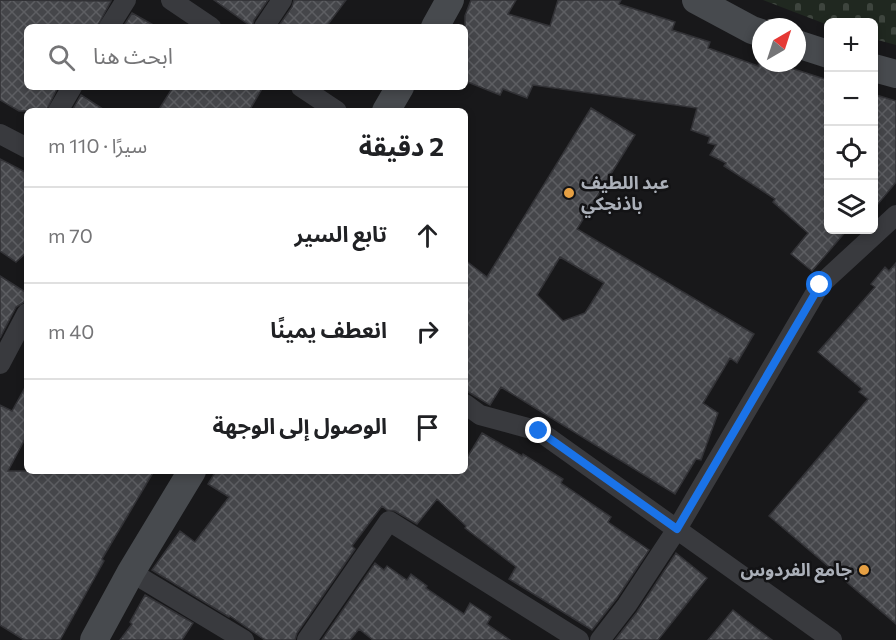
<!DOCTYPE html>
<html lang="ar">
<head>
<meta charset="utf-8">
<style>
  body { margin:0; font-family:Commissioner,"Noto Sans Arabic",sans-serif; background:#f6f6f6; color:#202124; direction:rtl }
  .controls { position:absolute; right:18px; top:18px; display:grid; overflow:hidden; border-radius:9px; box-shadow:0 3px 9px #0003 }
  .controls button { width:54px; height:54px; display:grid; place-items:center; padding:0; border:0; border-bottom:2px solid #e0e0e0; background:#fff; color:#202124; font:30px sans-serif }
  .compass { position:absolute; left:752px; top:18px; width:54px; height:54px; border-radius:50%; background:#fff; box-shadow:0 3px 9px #0003; rotate:39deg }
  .stop { position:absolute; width:18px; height:18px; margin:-14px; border:4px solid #1a73e8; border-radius:50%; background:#fff }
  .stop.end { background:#1a73e8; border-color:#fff; box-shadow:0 2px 6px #0008 }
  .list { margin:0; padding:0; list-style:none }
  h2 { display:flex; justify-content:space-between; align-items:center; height:78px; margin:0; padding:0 24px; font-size:26px }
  h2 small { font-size:20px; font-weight:400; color:#757577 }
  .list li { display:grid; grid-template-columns:39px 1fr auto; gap:18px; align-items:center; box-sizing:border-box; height:96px; padding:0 24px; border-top:2px solid #e0e0e0 }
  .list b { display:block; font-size:22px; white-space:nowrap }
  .list em { font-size:20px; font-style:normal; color:#757577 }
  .icon { flex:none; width:33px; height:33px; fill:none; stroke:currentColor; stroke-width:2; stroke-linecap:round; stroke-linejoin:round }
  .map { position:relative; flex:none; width:896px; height:640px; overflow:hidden; direction:ltr }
  .search { position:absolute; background:#fff; box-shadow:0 3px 9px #0003; left:24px; top:24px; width:444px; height:66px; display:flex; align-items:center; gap:15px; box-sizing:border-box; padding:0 21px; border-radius:9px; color:#757577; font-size:22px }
  .panel { position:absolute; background:#fff; box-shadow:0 3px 9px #0003; left:24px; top:108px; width:444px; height:366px; border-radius:9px; direction:rtl }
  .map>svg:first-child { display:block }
  .cemetery { fill:url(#cemetery-stones) }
  .building { fill:url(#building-cross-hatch); stroke:#323236; stroke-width:1.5; fill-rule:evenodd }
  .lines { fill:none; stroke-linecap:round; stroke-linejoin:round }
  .street { stroke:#393a3e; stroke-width:20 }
  .secondary { stroke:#474a4e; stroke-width:28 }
  .route { stroke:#1a73e8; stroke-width:8 }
  .poi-dot { fill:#e6a043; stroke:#131315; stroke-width:2 }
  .labels { text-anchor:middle; stroke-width:5; stroke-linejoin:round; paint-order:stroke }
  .poi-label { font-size:18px; font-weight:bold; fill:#abb0b9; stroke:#131315; text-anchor:start }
</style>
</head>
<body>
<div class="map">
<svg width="896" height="640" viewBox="0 0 896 640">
  <defs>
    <pattern id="cemetery-stones" width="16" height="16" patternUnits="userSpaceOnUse" patternTransform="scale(1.5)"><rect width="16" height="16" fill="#202820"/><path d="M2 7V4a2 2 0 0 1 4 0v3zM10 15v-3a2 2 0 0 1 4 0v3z" fill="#3e453e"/></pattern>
    <pattern id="building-cross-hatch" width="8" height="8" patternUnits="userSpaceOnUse" patternTransform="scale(1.5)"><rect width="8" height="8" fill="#45464a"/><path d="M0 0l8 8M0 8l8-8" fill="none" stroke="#5d5e62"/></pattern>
  </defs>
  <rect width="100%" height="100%" fill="#18181a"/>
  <path class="cemetery" d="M763 0H896V45L874 39V22H828V25Z"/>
  <path class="building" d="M0 0 111 1 97 27H27V87H58L46 111H19L0 100Z
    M214 0H268L254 20 252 27Z
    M294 0H346L326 27H278L292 7Z
    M471 0H516L508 14 550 26 558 0H621L619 4 675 22 672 30 710 42 708 48 758 66 760 58 761 63H775L828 80V230H847L812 271 791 254 808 233 773 202 775 199 724 166 726 163 710 155 716 145 708 143 710 137 691 130 697 108 533 85 527 98 503 89 500 95 465 81V16Z
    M132 13 157 27H123Z
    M173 87H263L249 111H158Z
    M873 94 896 101V182L873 210Z
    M81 95 106 111H72Z
    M591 108 635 135 577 229 754 334 737 363 730 358 703 403 718 413 701 460 696 459 675 494 501 387 490 405 465 390V260L487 277ZM560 257 604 283 585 313 563 321 537 295Z
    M0 159 27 173V252L16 262 0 251Z
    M896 263V624L769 516 868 399 859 392 862 389 818 352 875 287 871 284 885 267 889 271Z
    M0 276 27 293 24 302 16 307 0 338Z
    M27 384V435L8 471H154L102 559 104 561 60 640H24L0 625V405L12 411Z
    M482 433 522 456 523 454 563 479 561 483 611 517 608 522 649 550 617 598 592 630 509 579 516 567 465 528 466 526 437 499 417 524 395 511 387 510 382 506 352 546 355 549 297 633 295 640H265L230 616 229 617 152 570 180 531 195 542 229 497 208 484 216 471H465V461Z
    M676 553 707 578 658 640H615L637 612Z
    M375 563 384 570 387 566 407 580 411 574 427 586 426 588 464 614 470 603 491 617 487 624 510 640H373L359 629 350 640H322Z
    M145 595 193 623 182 640H120L132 624 130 622Z
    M733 610 743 618 772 640H708Z"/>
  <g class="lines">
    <path class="street" d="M171 0 211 27
      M109 27 126 0
      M264 27 282 0
      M301 87 337 111
      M58 111 72 87
      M0 134 27 148
      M0 364 27 313
      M465 404 480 415 539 431 832 640
      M131 572 244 640
      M307 640 389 521 579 640
      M600 640 627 605 677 529 820 285 896 215"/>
    <path class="secondary" d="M696 0 752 30 761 33
      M435 27 450 0
      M797 44 828 54
      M874 68 896 74
      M386 111 400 87
      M94 640 131 572 192 471"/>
  </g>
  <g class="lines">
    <path class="route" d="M539 431 677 529 820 285"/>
  </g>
  <g class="poi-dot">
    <circle cx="569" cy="193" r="6"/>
    <circle cx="864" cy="570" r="6"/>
  </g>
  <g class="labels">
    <g class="poi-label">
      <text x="581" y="189">عبد اللطيف<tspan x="581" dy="21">باذنجكي</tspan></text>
      <text x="852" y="576" text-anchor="end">جامع الفردوس</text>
    </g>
  </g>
</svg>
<div class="controls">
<button>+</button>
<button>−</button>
<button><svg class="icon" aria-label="locate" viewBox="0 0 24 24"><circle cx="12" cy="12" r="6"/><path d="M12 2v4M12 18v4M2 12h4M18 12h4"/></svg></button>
<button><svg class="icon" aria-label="layers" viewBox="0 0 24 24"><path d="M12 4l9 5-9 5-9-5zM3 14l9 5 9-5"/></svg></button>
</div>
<svg class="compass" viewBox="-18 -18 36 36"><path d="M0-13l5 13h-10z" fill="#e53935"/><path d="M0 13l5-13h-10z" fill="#757577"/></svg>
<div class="stop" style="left:820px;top:285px"></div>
<div class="stop end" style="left:539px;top:431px"></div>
<div class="search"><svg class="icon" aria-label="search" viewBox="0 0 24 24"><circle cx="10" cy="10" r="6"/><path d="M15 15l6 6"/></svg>ابحث هنا</div>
<section class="panel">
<h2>2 دقيقة<small>سيرًا · 110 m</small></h2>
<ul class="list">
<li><svg class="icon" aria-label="ahead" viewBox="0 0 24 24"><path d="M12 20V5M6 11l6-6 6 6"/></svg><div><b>تابع السير</b></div><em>70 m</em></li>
<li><svg class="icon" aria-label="right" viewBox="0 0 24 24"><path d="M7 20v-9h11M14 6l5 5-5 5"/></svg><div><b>انعطف يمينًا</b></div><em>40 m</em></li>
<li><svg class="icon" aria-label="arrive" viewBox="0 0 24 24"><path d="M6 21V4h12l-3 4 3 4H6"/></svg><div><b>الوصول إلى الوجهة</b></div></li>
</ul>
</section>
</div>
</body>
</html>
